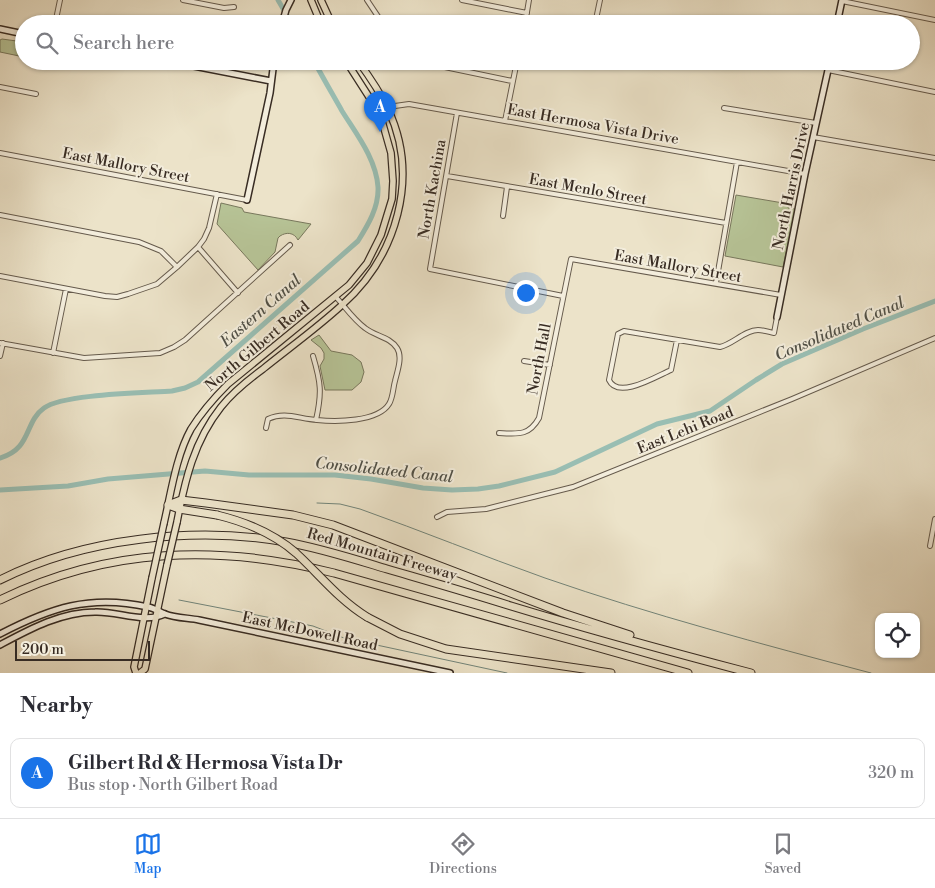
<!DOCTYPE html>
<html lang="en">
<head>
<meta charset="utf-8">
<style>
  body { margin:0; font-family:"Libre Bodoni",serif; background:#f2f2f3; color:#2b2b33 }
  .controls { position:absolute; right:15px; bottom:15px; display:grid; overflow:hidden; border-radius:10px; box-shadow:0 1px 4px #0004 }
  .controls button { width:45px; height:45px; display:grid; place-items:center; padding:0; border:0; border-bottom:1px solid #e1e1e2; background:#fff; color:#2b2b33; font:25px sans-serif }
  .scale { position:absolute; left:15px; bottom:12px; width:135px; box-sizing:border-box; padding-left:5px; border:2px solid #382c23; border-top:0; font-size:14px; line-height:18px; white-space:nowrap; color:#382c23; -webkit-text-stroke:4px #f3eddc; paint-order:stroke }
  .you { position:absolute; left:525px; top:292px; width:18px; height:18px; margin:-12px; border:4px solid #fff; border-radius:50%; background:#1a73e8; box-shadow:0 0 0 8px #1a73e833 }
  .badge { display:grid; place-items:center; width:32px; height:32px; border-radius:50%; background:#1a73e8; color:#fff; font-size:16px; font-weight:700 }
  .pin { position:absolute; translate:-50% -41px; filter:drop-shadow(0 1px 2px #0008) }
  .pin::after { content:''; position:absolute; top:26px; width:18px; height:15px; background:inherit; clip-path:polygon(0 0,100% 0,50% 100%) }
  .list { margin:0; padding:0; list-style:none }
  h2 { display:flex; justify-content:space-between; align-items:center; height:65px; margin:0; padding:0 20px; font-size:21px }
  h2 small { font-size:16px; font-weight:400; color:#7c7c81 }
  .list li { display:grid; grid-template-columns:32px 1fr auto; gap:15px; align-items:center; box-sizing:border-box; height:70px; margin:0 10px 10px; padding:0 10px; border:1px solid #e1e1e2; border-radius:10px }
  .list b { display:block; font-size:19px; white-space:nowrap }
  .list p { margin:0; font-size:16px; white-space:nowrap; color:#7c7c81 }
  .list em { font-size:16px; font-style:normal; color:#7c7c81 }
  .icon { flex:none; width:28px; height:28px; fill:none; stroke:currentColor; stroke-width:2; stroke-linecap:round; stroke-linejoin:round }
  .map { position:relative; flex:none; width:935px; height:673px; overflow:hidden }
  .search { position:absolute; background:#fff; box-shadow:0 1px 4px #0004; left:15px; right:15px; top:15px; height:55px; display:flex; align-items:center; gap:12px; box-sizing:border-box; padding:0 18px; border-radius:28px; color:#7c7c81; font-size:19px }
  .sheet { height:145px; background:#fff }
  nav { display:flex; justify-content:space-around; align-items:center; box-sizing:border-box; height:70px; border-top:1px solid #e1e1e2; background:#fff; font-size:14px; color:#7c7c81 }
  nav a { display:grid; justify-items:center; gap:2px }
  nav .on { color:#1a73e8 }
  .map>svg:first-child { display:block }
  .green { fill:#b7c497; stroke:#78785d }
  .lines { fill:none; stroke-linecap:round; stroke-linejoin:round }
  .stream { stroke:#728479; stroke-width:1 }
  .canal { stroke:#99beb3; stroke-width:5 }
  .street-casing { stroke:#655a4c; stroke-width:6 }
  .secondary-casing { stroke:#382c23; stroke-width:8 }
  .primary-casing { stroke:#382c23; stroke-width:8 }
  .highway-casing { stroke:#382c23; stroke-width:9 }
  .street { stroke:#f3eddc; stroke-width:4 }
  .secondary { stroke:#f3eddc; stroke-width:5 }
  .primary { stroke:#ece3c9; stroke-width:5.5 }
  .highway { stroke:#ece3c9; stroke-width:7 }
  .primary-bridge-casing { stroke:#382c23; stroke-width:8; stroke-linecap:butt }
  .highway-bridge-casing { stroke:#382c23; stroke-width:9; stroke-linecap:butt }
  .primary-bridge { stroke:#ece3c9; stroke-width:5.5 }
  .highway-bridge { stroke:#ece3c9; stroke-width:7 }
  .labels { text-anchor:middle; stroke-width:4; stroke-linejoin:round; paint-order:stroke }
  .street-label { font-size:15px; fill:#382c23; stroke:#f3eddc }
  .water-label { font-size:16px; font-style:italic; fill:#505047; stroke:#f3eddc }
</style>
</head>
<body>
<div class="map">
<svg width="935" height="673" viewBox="0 0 935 673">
  <rect width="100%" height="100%" fill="#ece3c9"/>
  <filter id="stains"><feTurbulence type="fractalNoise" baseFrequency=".004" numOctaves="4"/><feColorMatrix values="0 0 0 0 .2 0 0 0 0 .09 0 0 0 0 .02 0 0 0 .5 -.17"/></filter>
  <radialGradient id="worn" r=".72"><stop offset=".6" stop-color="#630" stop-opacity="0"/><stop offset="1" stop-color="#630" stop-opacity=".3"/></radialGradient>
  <path class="green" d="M2 39 24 42V57L0 52V40Z
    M736 195 789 204 788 208 795 209 783 267 725 256Z
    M221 203 242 208 244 212 311 224 298 240C294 232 286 232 280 236L278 238 275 252 258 270 217 224Z
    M319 335 331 351 352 355 361 362 364 372 361 382 352 390H325L320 366 324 359V353L321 348 311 340Z"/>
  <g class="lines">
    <path class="stream" d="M317 503 340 504 360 509C422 531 483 556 545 578 652 615 761 644 871 673
      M179 600 313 626 344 638 507 673"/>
    <path class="canal" d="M278 0 292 24
      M0 458C32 449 24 422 44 408 63 394 144 393 172 391L185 388 198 382 358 241C368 225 379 207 378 187 376 159 357 135 342 111 333 95 323 78 314 61
      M0 490 68 486 108 479 205 471 249 475H335L371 479 423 488 452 490 478 489 499 486 555 472 657 424 710 411 756 380 782 364 863 329 935 301"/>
    <defs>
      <path id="street" d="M183 0 224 8 234 7
        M367 0 383 24
        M462 0 527 13
        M842 1 935 20
        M55 24 60 0
        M525 24 529 0
        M595 24 600 0
        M416 61 512 81
        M828 70 935 92
        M0 87 36 94
        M724 108 816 123
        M457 113 430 269 563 296
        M380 114 395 106 409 104 805 174
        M505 121 517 61
        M813 137 935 158
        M0 153 247 200
        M447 176 726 223
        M0 215 139 242 161 251 177 267
        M503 216 507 187
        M198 247 238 293
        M0 276 105 296 117 297 128 294 157 284 177 267 198 247 204 239 209 228 217 194
        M716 283 737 162
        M677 340 671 370C657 376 618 400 609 380L618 334 624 331 720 347C733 344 745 330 758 330 763 330 769 332 774 333L777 317
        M0 343 84 358 160 353 174 347 185 340 290 245
        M53 353 66 289
        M0 356 3 343
        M313 356C321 383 322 393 316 420
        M524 361 550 365
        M266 428 268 419C285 411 299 419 317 420 336 422 378 422 389 404 393 398 393 388 395 381 397 372 403 357 397 348 390 337 375 336 365 328 354 320 345 307 336 297
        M499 433C518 434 529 436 539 418L571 259 781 295
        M437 517 447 512 486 509 573 487 792 399 935 338
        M930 546 935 519"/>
      <path id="secondary" d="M282 24 286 10 291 0
        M837 24 842 0
        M0 29 24 34
        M168 61 271 81
        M247 200 270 93 274 61
        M777 317 805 174 830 61
        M0 634C50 608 90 594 148 607 155 608 159 612 165 614 175 618 189 618 199 620L450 673
        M0 645C30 629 61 612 95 612 118 611 144 624 165 614"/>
      <path id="primary" d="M311 0 321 24
        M321 0 332 24
        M177 522C185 480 194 441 221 407 233 392 248 380 263 369 289 348 317 328 342 305 397 256 420 177 388 109 380 92 369 76 358 61
        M164 523C171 493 176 456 191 429 201 413 215 397 228 384L349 285 367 263 381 235 392 199 393 181 391 153 380 114 346 61
        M136 673 134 667 152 578
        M140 673 145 669 167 565"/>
      <path id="highway" d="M168 505 181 500 206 503 293 515 333 525 563 613 630 635
        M168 505 179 509 217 515
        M0 580C83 538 195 526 286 542 320 548 354 559 387 569 428 581 470 593 511 606 590 630 671 652 751 673
        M0 600C108 547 219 544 334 573L688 673
        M367 617 400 634 446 649 611 673"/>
    </defs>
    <use href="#street" class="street-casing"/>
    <use href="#secondary" class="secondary-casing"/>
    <use href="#primary" class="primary-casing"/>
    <use href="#highway" class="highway-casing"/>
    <use href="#street" class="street"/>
    <use href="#secondary" class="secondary"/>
    <use href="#primary" class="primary"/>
    <use href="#highway" class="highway"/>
    <defs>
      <path id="primary-bridge" d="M167 565 177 522
        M152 578 164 523"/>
      <path id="highway-bridge" d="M217 515C246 522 273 533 296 553 320 575 338 599 367 617"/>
    </defs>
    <use href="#primary-bridge" class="primary-bridge-casing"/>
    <use href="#highway-bridge" class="highway-bridge-casing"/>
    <use href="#primary-bridge" class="primary-bridge"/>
    <use href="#highway-bridge" class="highway-bridge"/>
  </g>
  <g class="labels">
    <g class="street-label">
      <text transform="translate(593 124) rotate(10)" y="5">East Hermosa Vista Drive</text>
      <text transform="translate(126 165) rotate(11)" y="5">East Mallory Street</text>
      <text transform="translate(791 186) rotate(-78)" y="5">North Harris Drive</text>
      <text transform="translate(432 189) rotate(-80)" y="5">North Kachina</text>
      <text transform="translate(588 189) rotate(10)" y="5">East Menlo Street</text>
      <text transform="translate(678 266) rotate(10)" y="5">East Mallory Street</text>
      <text transform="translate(257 346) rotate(-40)" y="5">North Gilbert Road</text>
      <text transform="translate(539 359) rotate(-79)" y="5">North Hall</text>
      <text transform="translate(685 430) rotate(-22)" y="5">East Lehi Road</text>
      <text transform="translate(382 554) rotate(16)" y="5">Red Mountain Freeway</text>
      <text transform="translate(310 631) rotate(12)" y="5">East McDowell Road</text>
    </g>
    <g class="water-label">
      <text transform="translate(260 310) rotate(-41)" y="6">Eastern Canal</text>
      <text transform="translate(839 328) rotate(-23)" y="6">Consolidated Canal</text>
      <text transform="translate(384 469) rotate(6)" y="6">Consolidated Canal</text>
    </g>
  </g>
  <rect width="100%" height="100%" filter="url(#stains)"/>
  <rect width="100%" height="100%" fill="url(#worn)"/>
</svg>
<div class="controls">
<button><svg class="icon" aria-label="locate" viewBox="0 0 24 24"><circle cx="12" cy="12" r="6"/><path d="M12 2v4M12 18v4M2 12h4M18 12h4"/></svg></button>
</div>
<div class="scale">200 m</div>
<div class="you"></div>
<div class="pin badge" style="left:380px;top:132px">A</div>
<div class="search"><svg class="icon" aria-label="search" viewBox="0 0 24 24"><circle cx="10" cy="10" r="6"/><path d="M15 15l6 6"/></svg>Search here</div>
</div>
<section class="sheet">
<h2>Nearby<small></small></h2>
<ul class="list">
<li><span class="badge">A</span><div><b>Gilbert Rd &amp; Hermosa Vista Dr</b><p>Bus stop · North Gilbert Road</p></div><em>320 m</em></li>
</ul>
</section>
<nav>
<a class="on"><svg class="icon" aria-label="map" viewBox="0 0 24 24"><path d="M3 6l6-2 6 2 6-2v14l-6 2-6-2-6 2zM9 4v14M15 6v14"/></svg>Map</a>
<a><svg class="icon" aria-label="directions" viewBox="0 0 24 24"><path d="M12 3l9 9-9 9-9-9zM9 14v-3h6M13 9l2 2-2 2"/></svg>Directions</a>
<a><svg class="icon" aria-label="saved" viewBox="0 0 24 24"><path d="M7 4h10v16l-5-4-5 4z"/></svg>Saved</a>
</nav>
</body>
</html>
